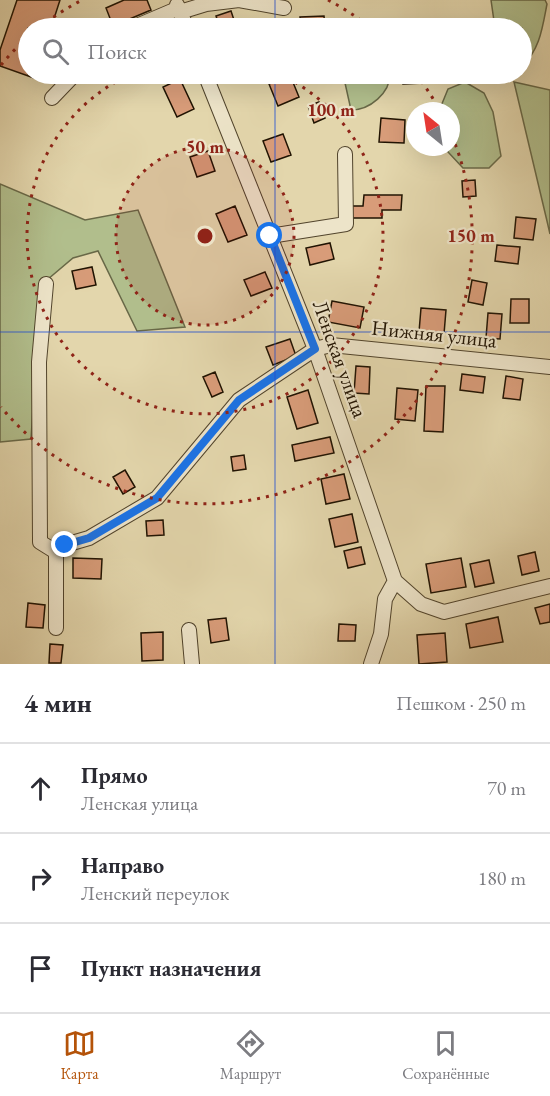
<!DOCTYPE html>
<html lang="ru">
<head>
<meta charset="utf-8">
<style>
  body { margin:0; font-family:"EB Garamond",serif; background:#f2f2f3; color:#2b2b33 }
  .compass { position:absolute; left:406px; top:102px; width:54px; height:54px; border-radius:50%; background:#fff; box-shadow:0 6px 24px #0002; rotate:330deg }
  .stop { position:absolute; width:18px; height:18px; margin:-14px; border:4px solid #1a73e8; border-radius:50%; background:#fff }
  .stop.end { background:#1a73e8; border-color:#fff; box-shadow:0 2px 6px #0008 }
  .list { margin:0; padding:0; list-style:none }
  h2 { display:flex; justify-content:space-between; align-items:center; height:78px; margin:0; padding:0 24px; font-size:26px }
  h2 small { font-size:20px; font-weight:400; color:#7c7c81 }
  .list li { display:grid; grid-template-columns:39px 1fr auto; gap:18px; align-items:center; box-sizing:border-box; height:90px; padding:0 24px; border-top:2px solid #e1e1e2 }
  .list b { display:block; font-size:22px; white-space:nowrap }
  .list p { margin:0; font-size:20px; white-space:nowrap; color:#7c7c81 }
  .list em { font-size:20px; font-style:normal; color:#7c7c81 }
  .icon { flex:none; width:33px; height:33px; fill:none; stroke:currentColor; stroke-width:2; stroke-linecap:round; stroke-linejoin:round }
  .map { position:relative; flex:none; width:550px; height:664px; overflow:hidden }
  .search { position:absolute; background:#fff; box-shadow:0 6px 24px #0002; left:18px; right:18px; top:18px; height:66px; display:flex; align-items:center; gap:15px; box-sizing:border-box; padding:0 21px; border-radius:33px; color:#7c7c81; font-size:22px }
  .sheet { height:348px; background:#fff }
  nav { display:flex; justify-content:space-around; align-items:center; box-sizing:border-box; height:84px; border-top:2px solid #e1e1e2; background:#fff; font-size:16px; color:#7c7c81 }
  nav a { display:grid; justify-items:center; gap:3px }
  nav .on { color:#b45309 }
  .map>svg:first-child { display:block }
  .green { fill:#b1be8c; stroke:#686847; stroke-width:1.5 }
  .building { fill:#d89c79; stroke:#201302; stroke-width:1.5 }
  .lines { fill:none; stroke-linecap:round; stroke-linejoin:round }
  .minor-casing { stroke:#51442c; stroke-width:16 }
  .minor { stroke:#ede4c9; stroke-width:14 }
  .route { stroke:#1a73e8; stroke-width:8 }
  .grid { fill:none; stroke:#1d4ed8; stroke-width:1.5; stroke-opacity:0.55 }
  .ring { fill:none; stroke:#8f2418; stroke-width:3; stroke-dasharray:3 6 }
  .labels { text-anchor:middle; stroke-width:4.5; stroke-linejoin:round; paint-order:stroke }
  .street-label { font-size:21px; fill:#201302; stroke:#ede4c9 }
  .centre { fill:#8f2418; stroke:#ede4c9; stroke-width:3 }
  .ring-label { font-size:18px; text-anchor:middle; font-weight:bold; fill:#8f2418; stroke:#ede4c9; stroke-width:4.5; stroke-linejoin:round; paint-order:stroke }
</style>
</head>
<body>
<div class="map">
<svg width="550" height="664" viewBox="0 0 550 664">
  <rect width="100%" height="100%" fill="#e3d6ac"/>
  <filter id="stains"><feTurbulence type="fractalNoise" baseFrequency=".00333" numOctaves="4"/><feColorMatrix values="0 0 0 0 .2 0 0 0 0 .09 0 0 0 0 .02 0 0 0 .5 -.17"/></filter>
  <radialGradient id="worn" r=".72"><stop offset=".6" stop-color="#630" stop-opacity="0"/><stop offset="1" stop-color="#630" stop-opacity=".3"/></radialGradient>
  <path class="green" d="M491 0H545L547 4C542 30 540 48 522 67V28H495Z
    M343 74H390C390 93 370 110 351 110Z
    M465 82 484 93 493 112 501 156 489 168H463L448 152 447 147H451V111H439L448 89Z
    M514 82 550 90V234L547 221Z
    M0 184 85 220 138 210 185 327 137 331 98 251 73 258 41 285 31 439 0 442Z"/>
  <path class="building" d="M17 0H60L51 28H28V74H35L34 78 0 66V50Z
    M124 0H147L151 10 113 26 106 8Z
    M231 11 236 26 220 28 216 16Z
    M324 16 325 28H301L300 17Z
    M403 74H424V83L403 84Z
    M290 75 299 97 278 106 269 84Z
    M180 79 194 109 177 117 163 87Z
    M319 102 325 118 314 123 308 106Z
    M381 118 405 120 404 143 379 142Z
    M283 134 291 155 271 162 263 141Z
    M208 151 215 171 197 177 190 157Z
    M475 180 476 196 463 197 462 181Z
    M364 195H402L401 210H382V218H352V206H363Z
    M235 206 247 235 228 242 216 214Z
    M516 217 536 219 533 240 514 238Z
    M330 243 334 259 310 265 306 248Z
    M497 245 520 247 518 264 495 261Z
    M92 267 96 285 76 289 72 271Z
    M265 272 272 288 251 296 244 280Z
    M472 280 487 283 483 305 468 302Z
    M511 299H529V323H510Z
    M332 301 364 307 360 328 328 322Z
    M421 308 446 310 444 334 419 332Z
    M488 313 502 314 500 339 486 338Z
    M290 339 296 356 273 365 266 347Z
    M356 366 370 367 369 394 354 393Z
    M215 372 223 392 212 397 203 377Z
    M462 374 485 377 483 393 460 390Z
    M506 376 523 379 520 400 503 398Z
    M426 386H445L443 432 424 431Z
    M397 388 418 390 415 421 395 419Z
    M308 390 318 423 297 429 287 397Z
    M330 437 334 453 295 461 292 445Z
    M244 455 246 469 233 471 231 457Z
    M125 470 135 487 123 494 113 477Z
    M344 474 350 499 326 504 321 479Z
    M352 514 358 542 335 547 329 519Z
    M163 520 164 535 147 536 146 521Z
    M361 547 365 564 348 568 344 551Z
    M535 552 539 571 522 575 518 556Z
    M73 558 102 559 101 579 73 578Z
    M461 558 466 587 431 593 426 564Z
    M489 560 494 583 475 587 470 564Z
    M28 603 45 605 43 628 26 627Z
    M550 604V622L540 624 535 608Z
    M498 617 503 642 470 648 466 624Z
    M226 618 229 640 211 643 208 620Z
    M339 624 356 625 355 641H338Z
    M163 632V660L142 661 141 633Z
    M445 633 447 662 419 664 417 635Z
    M50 644 63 645 61 663H49Z"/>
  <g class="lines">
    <defs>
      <path id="minor" d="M177 5 187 28
        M180 12 206 4 239 0 284 8
        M132 28 179 8
        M205 74 315 349 395 581 385 599 381 634 371 664
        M52 98 75 74
        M270 236 346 224 345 154
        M46 284 39 362 40 542 56 552
        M395 581 421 604 444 612 550 586
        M56 628V552L65 545 89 538 157 498 239 400 315 349 331 345 550 367
        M189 630 192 664"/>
    </defs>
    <use href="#minor" class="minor-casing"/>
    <use href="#minor" class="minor"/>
  </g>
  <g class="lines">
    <path class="route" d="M65 545 89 538 157 498 239 400 315 349 270 236"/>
  </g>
  <path class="grid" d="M275 0V28M275 74V664M0 332H550"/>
  <circle cx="205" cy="236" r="89" fill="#8f2418" fill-opacity=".12"/>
  <g class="ring">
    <circle cx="205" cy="236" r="89"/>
    <path d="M279 74A178 178 0 1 1 131 74"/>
    <path d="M1 65A266 266 0 0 1 27 38M39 28A266 266 0 0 1 82 0M328 0A266 266 0 0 1 371 28M416 74A266 266 0 0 1 439 109M452 136A266 266 0 0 1 1 407"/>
  </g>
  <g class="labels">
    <g class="street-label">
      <text transform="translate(434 334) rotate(6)" y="7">Нижняя улица</text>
      <text transform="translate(340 359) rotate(70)" y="7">Ленская улица</text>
    </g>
  </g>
  <circle cx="205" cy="236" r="9" class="centre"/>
  <g class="ring-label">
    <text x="331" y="116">100 m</text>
    <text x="205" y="153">50 m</text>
    <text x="471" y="242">150 m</text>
  </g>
  <rect width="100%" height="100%" filter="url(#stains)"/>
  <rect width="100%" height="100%" fill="url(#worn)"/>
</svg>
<svg class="compass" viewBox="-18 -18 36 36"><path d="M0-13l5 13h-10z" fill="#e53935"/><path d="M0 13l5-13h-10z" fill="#7c7c81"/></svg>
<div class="stop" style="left:270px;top:236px"></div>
<div class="stop end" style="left:65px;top:545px"></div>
<div class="search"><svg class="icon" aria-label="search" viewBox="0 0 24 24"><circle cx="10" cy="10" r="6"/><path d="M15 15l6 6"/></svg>Поиск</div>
</div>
<section class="sheet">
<h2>4 мин<small>Пешком · 250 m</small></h2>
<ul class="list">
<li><svg class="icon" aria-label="ahead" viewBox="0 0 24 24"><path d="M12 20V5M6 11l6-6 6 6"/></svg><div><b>Прямо</b><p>Ленская улица</p></div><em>70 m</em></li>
<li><svg class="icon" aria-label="right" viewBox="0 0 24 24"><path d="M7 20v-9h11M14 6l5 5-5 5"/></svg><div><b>Направо</b><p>Ленский переулок</p></div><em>180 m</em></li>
<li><svg class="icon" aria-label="arrive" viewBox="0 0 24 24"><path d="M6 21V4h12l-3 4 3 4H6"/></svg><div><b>Пункт назначения</b></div></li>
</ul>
</section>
<nav>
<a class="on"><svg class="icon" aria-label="map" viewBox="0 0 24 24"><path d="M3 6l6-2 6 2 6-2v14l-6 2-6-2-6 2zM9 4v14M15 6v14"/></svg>Карта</a>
<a><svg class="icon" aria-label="directions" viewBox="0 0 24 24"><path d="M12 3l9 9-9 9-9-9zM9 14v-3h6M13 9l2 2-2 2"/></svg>Маршрут</a>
<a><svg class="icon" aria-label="saved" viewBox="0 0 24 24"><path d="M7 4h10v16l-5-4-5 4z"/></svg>Сохранённые</a>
</nav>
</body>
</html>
